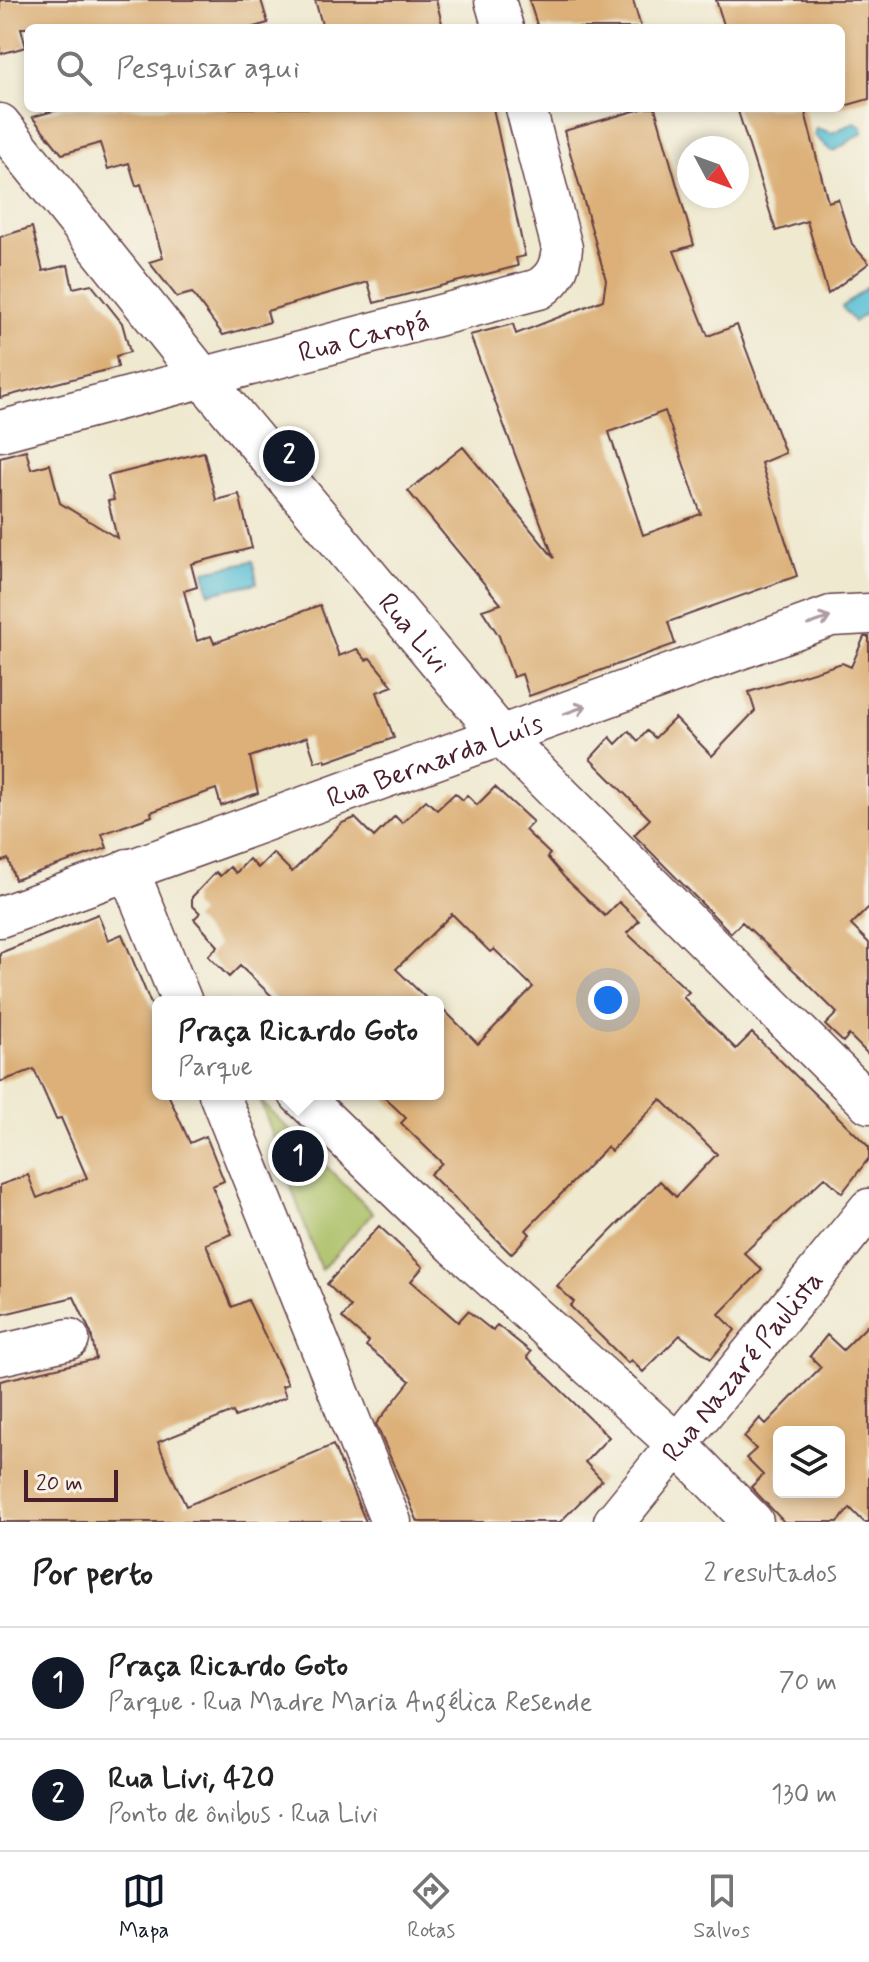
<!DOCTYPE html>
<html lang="pt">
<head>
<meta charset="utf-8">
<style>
  body { margin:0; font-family:Mynerve,sans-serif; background:#f2f2f2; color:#222 }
  .controls { position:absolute; right:24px; bottom:24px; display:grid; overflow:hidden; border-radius:12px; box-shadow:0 4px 12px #0003 }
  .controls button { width:72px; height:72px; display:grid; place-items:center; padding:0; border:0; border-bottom:2px solid #e0e0e0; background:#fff; color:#222; font:40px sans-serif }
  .compass { position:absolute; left:677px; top:136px; width:72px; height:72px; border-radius:50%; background:#fff; box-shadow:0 4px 12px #0003; rotate:131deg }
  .scale { position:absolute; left:24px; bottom:20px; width:94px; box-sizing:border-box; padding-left:8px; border:4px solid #4a1f2b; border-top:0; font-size:22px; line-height:28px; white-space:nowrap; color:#4a1f2b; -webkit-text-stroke:6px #f7f3e8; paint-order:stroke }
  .you { position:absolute; left:608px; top:1000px; width:28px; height:28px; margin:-20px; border:6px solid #fff; border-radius:50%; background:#1a73e8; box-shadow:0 0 0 12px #1a73e833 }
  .badge { display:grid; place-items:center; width:52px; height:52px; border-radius:50%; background:#111827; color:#fff; font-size:26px; font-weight:700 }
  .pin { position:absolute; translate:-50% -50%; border:4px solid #fff; box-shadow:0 2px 8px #0006 }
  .popup { position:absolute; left:152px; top:996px; width:292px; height:104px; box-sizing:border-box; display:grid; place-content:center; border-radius:12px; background:#fff; filter:drop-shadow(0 2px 6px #0005); font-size:26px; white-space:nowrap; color:#767676 }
  .popup b { font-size:30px; color:#222 }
  .popup::after { content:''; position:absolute; left:50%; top:100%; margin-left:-16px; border:16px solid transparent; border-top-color:#fff }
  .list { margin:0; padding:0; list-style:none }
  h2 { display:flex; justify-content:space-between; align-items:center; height:104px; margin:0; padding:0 32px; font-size:34px }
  h2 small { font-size:26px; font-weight:400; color:#767676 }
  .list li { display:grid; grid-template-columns:52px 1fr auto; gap:24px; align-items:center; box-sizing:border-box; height:112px; padding:0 32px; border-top:2px solid #e0e0e0 }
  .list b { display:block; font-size:30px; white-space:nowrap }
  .list p { margin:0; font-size:26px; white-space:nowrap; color:#767676 }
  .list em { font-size:26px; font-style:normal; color:#767676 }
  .icon { flex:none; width:44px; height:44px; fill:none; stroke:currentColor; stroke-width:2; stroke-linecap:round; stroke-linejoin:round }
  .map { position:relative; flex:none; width:869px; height:1522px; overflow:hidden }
  .search { position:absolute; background:#fff; box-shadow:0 4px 12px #0003; left:24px; right:24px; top:24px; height:88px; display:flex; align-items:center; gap:20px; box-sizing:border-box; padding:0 28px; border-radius:12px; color:#767676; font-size:30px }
  .sheet { height:328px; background:#fff }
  nav { display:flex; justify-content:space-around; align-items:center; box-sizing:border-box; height:112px; border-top:2px solid #e0e0e0; background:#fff; font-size:22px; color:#767676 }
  nav a { display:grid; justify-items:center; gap:4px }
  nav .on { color:#111827 }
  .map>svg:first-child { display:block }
  .green { fill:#a8be62; stroke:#796e46; stroke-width:2 }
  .water { fill:#58c0d5; stroke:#517080; stroke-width:2 }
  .building { fill:#dcb078; fill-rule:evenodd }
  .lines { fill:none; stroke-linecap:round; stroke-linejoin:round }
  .minor-casing { stroke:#633d44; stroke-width:43 }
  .minor { stroke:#fff; stroke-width:40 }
  .oneway { stroke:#ae9aa0 }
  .labels { text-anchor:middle; stroke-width:6; stroke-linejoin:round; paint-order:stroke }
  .street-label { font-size:28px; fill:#4a1f2b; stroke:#f7f3e8 }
</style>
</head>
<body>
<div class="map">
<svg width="869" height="1522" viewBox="0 0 869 1522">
  <rect width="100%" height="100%" fill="#f7f3e8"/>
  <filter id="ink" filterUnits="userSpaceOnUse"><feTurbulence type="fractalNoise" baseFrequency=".0125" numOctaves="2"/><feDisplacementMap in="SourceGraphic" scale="16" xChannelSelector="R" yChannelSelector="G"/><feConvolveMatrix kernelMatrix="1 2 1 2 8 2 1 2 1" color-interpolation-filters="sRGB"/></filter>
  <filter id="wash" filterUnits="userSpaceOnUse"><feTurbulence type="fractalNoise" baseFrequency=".006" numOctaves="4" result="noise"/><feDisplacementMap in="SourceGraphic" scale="32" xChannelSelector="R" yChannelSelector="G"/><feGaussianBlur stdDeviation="1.8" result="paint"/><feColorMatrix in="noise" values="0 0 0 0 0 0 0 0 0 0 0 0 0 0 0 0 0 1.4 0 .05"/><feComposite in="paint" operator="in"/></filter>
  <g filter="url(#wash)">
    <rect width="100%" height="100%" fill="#efe9d0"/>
    <path class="green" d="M260 1100 373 1213 321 1270Z"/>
    <path class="water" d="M855 122 862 127V133L836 150 831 151 814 135 816 128 832 133Z
      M869 286V311L854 322 842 307Z
      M253 561 257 583 209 593 205 571Z"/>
    <g id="blocks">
      <path class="building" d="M0 0H261L268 23 250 28H21L26 47 0 54Z
        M315 0H436L442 23 439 24 440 28H323Z
        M529 0H633L641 28H538Z
        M716 0H869V99L841 107V28H725Z
        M64 108H493L525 256 516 258 518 266 374 303 368 282 267 311 270 322 223 335 192 293 177 297 149 262 163 258 141 184 136 186 129 163 108 169 100 143 62 154 32 117Z
        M645 108H655L694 245 674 251 708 336 737 325 785 453 761 463 797 576 668 622 675 644 529 696 522 674 513 677 499 636 482 610 501 604 408 491 463 447 554 558 470 335 513 324 516 334 603 300 606 280 564 131ZM665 411 701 514 643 535 609 432Z
        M737 108H804L828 202 838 199 852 244 869 263 828 294 807 221 776 231Z
        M32 227 43 271 68 265 73 288 91 284 122 323 130 352 116 356 118 367 0 398V237Z
        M26 450 31 469 50 464 60 503 117 538 108 501 114 500 108 476 204 452 216 500 239 494 252 548 191 564 197 587 184 591 197 641 211 636 214 643 320 605 339 656 357 649 366 660 370 658 393 686 377 692 394 738 326 762 325 759 315 762 307 737 250 757 258 793 221 806 216 789 151 812 152 816 102 834 107 848 15 880 8 859 0 862V457Z
        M864 637H869V907L851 925 869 943V1055L849 1035 843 1042 825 1025 837 1013 801 977 742 922 731 933 634 835 650 819 590 759 610 737 616 744 629 731 638 741 647 731 655 738 675 718 712 756 755 711 749 692 842 663 851 667Z
        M495 787 533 822 525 830 550 854 547 857 564 877 605 916 619 902 639 921 627 933 689 992 683 997 736 1049 752 1033 869 1147V1158L842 1193 825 1177 744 1253 762 1270 719 1314 735 1330 711 1359 680 1335 643 1372 631 1360 628 1363 570 1306 574 1302 557 1286 660 1181 676 1197 717 1154 661 1099 611 1151 607 1147 526 1230 530 1234 511 1254 430 1174 442 1163 401 1123 406 1118 381 1094H438V1004L478 1044 533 987 494 949 490 952 452 914 396 969 430 1002H278L240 966 229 977 208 956 218 946 194 919 200 913 192 905V897L216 872 220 876 230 867 236 873 249 859 258 868 273 853 292 872 342 823 355 818 374 837 395 816 402 823 426 800 437 810 455 793 463 800 467 795 477 805Z
        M98 914 108 940 122 934 158 1021V1094H168L190 1143 206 1136 224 1181 212 1186 232 1234 206 1244 232 1307 248 1300 288 1384 282 1386 286 1397 235 1417 233 1412 158 1442 170 1472 186 1506 333 1445 366 1522H0V1381L96 1359 91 1333 74 1297 0 1315V1185L28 1175 37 1198 87 1178 61 1118 56 1119 34 1069 0 1082V953Z
        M379 1226 423 1267 411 1281 458 1322 468 1311 493 1331 497 1325 531 1352 527 1357 609 1437 585 1462 602 1480 560 1522H418L376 1424 410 1381 366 1346 369 1342 342 1318 351 1307 327 1284Z
        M869 1324V1522H864L850 1508 838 1522H784L751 1487 763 1475 746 1458 756 1449 744 1437 760 1418 766 1424 821 1367 810 1356 827 1335 843 1350ZM779 1432H839V1492H779Z"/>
    </g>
  </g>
  <g filter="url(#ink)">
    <use href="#blocks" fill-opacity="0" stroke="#633d44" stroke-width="2"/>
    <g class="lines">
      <defs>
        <g id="minor">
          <path d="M495 0 503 28"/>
          <path id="s1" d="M0 124 204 379 502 737 869 1103"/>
          <path id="s2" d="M0 431 539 289C555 278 560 268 562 248L526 108"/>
          <path d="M128 869 182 1002"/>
          <path id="s3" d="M0 917 831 616 869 614"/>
          <path d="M219 1094 391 1522"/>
          <path d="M299 1094 456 1246 678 1445 753 1522"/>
          <path d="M0 1355 69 1339"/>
          <path id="s4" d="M614 1522 869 1209"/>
        </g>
      </defs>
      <use href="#minor" class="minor-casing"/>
      <use href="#minor" class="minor"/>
    </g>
    <defs><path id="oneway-shaft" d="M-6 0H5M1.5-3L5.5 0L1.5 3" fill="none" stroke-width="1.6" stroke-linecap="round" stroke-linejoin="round" transform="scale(2)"/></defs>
    <g class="oneway">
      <use href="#oneway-shaft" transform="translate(819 621) rotate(-19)"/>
      <use href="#oneway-shaft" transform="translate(575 710) rotate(-20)"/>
    </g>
  </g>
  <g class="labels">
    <g class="street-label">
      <text dy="10" stroke="none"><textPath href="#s2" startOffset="376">Rua Caropá</textPath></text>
      <text dy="10" stroke="none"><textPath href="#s1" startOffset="656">Rua Livi</textPath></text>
      <text dy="10" stroke="none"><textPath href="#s3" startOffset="462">Rua Bernarda Luís</textPath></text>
      <text dy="10" stroke="none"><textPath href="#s4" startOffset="202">Rua Nazaré Paulista</textPath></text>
    </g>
  </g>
</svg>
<div class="controls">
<button><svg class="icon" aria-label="layers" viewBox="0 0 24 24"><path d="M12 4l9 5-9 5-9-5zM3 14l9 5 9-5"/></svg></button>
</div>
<svg class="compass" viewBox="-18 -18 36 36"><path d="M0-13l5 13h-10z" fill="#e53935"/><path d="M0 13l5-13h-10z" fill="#767676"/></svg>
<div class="scale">20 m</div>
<div class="you"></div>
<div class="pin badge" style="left:298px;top:1156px">1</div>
<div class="popup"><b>Praça Ricardo Goto</b>Parque</div>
<div class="pin badge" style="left:289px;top:456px">2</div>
<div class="search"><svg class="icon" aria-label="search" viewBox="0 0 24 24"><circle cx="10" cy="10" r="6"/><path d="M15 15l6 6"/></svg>Pesquisar aqui</div>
</div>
<section class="sheet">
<h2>Por perto<small>2 resultados</small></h2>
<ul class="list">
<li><span class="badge">1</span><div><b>Praça Ricardo Goto</b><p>Parque · Rua Madre Maria Angélica Resende</p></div><em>70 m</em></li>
<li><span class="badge">2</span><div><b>Rua Livi, 420</b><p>Ponto de ônibus · Rua Livi</p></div><em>130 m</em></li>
</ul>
</section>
<nav>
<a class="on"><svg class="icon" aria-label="map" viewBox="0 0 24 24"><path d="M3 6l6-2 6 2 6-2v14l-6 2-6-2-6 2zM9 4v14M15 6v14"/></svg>Mapa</a>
<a><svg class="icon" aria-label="directions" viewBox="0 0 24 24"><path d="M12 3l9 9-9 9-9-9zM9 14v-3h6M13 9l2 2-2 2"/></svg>Rotas</a>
<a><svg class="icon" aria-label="saved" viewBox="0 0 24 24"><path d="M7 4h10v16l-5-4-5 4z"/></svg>Salvos</a>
</nav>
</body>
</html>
